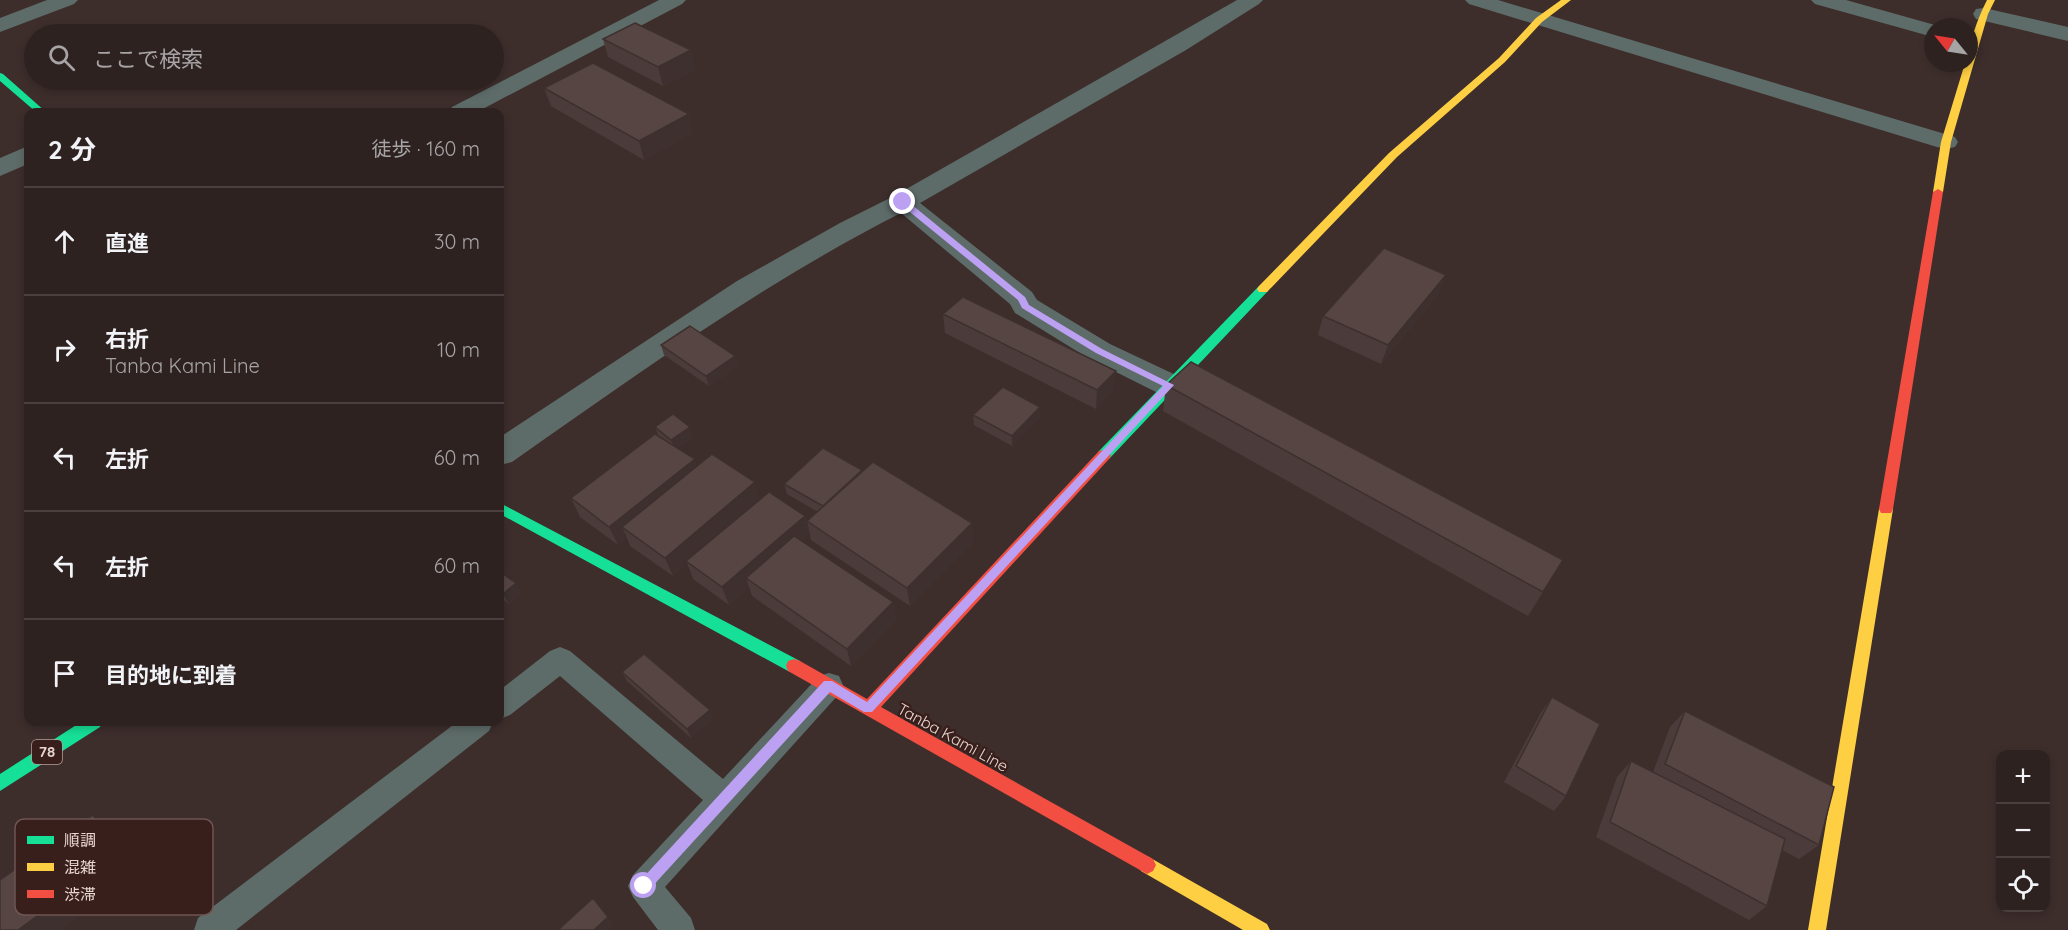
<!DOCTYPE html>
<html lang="ja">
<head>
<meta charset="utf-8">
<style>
  body { margin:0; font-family:Quicksand,"Noto Sans JP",sans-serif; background:#362a2a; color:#f1f3f6 }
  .controls { position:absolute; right:18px; bottom:18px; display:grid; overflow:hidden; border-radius:12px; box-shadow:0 3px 9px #0003 }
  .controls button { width:54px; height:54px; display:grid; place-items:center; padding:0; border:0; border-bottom:2px solid #493f3f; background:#2e2221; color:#f1f3f6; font:30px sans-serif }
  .compass { position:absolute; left:1924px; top:18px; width:54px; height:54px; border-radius:50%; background:#2e2221; box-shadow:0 3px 9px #0003; rotate:300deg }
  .stop { position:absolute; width:18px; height:18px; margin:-14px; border:4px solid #bca0f2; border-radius:50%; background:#fff }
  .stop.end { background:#bca0f2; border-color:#fff; box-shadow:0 2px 6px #0008 }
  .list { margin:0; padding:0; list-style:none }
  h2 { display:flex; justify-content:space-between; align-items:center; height:78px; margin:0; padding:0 24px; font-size:26px }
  h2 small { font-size:20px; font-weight:400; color:#a7a4a5 }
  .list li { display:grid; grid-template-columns:39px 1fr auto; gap:18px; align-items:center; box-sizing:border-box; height:108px; padding:0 24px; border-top:2px solid #493f3f }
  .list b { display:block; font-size:22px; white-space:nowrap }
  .list p { margin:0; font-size:20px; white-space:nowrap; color:#a7a4a5 }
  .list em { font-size:20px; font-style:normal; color:#a7a4a5 }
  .icon { flex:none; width:33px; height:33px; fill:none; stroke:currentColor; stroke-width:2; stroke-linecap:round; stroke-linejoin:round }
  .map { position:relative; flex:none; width:2068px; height:930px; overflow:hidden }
  .search { position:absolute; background:#2e2221; box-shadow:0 3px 9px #0003; left:24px; top:24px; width:480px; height:66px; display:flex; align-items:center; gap:15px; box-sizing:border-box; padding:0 21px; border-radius:33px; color:#a7a4a5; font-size:22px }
  .panel { position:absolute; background:#2e2221; box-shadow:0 3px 9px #0003; left:24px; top:108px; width:480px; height:618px; border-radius:12px }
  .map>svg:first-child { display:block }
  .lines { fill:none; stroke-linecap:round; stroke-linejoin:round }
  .lane { fill:#5e6c69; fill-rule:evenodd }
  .street { fill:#5e6c69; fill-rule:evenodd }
  .fast { fill:#16e098; fill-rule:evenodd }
  .slow { fill:#ffcf43; fill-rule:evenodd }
  .jam { fill:#f24e42; fill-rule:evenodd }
  .wall { fill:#4b3b3a }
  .shaded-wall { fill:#3d302f }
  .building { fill:#574543; stroke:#3d302f; stroke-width:1.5 }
  .route { fill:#bca0f2 }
  .labels { text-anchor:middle; stroke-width:5; stroke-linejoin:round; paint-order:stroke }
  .shield { fill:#391f1b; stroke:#b49f9b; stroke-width:1.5 }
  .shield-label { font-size:15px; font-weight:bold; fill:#e8d6d2 }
  .street-label { font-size:16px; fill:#e8d6d2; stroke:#391f1b }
  .key { fill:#391f1b; stroke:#6e5652; stroke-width:1.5 }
  .key-label { font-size:16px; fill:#e8d6d2 }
</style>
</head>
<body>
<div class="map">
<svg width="2068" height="930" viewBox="0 0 2068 930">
  <rect width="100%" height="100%" fill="#3d2e2c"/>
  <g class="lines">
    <path class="lane" d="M560 647 570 651 723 779 819 676 829 673 839 676 843 685 839 694 665 887 691 918 695 930H658L633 897 628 886 633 875 703 800 560 676 510 715 500 719V690L550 651Z
      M457 722H493L489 731 236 930H194L198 918Z"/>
    <path class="street" d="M47 0H78L74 4 0 32V18Z
      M659 0H686L682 4 477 112H448L452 107Z
      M1237 0H1263L1259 4 1186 50 920 203 1032 292 1037 300 1110 344 1180 377 1184 385 1180 393 1169 396 1158 393 1088 358 1015 313 1010 304 901 213C763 283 638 374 512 462L500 465V437L737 281 840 223 894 196Z
      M1465 0H1498L1955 137 1958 142 1955 147 1946 149 1937 147 1469 4Z
      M1811 0H1846L1942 27H1933V37L1815 4Z
      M1984 8 2068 27V41L1976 19 1973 14 1976 9Z
      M28 146V164L0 176V158Z"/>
    <path class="fast" d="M0 73 3 74 46 112H36L0 81Z
      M1263 285 1269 289 1267 292 1109 459H1099L1097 455 1099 451 1259 286Z
      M500 503 800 661 802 666 800 671 794 673 788 671 500 514Z
      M81 722H102L100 727 0 791V774Z"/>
    <path class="slow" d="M1561 0H1571L1542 22 1505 62 1397 157 1267 292H1259L1257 289 1259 286 1389 153 1499 58 1536 18Z
      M1987 0H1995L1988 14 1951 142 1943 192 1938 195 1934 194 1933 192 1941 142 1965 63H1969C1969 41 1977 20 1987 0Z
      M1886 504 1891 505 1893 509 1826 930H1808L1879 509 1881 505Z
      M1147 856 1267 924 1270 930H1243L1141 871 1138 865 1141 859Z"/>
    <path class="jam" d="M1938 189 1943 192 1893 509 1891 513H1881L1879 509 1933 192Z
      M1104 450 1111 455 1109 459 881 707 1153 859 1156 865 1153 871 1147 874 788 671 786 666 788 661 794 659 800 661 867 699 1099 451Z"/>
  </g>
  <path class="wall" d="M603 39 696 69 663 86 608 57Z
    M544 88 693 133 644 160 551 106Z
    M1439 294 1381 364 1318 335 1323 316Z
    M943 314 1114 390 1096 409 945 333Z
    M661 345 738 366 709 386 664 355Z
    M1166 385 1563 560 1528 616 1163 411Z
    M1040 407V417L1012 446 974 425 973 415Z
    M655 427 694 437 678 448 697 466 760 500 805 516 809 534 801 541 893 602 896 620 851 666 752 596 749 587 729 605 693 579 687 563 673 576 630 546 627 538 618 545 580 517 571 498 658 435Z
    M862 470V472L974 541 910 606 811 540 807 521 818 512 787 494 784 484Z
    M500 572 522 593 509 604 500 597Z
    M622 672 713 719 691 738 627 681Z
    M1552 697 1566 796 1554 811 1504 782 1540 714Z
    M1685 711 1819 845 1799 859 1782 850 1767 906 1749 920 1596 837 1617 777 1631 761 1653 772 1670 727Z"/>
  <path class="shaded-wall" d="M691 50 696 69 663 86 658 67Z
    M689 114 693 133 644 160 639 141Z
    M1446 275 1439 294 1381 364 1388 345Z
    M735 356 738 366 709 386 706 376Z
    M1116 371 1114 390 1096 409 1097 390Z
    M1040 407V417L1012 446V436Z
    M690 427 694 437 675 450 671 440Z
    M695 459 701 478 622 527 627 538 618 545 609 527Z
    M755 482 760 500 686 561 687 563 673 576 665 558Z
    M805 516 809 534 753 583 746 578 749 587 729 605 722 587Z
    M972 523 974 541 910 606 907 588Z
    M516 583 522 593 509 604 503 594Z
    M893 602 896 620 851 666 847 649Z
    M710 710 713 719 691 738 687 729Z
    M93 815 115 830 143 870 62 930H18Z
    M608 917 614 924 607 930H594Z"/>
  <path class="building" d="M635 23 691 50 658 67 603 39Z
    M593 63 689 114 639 141 544 88Z
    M1384 248 1446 275 1388 345 1323 316Z
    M963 297 1116 371 1097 390 943 314Z
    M690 326 735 356 706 376 661 345Z
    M1191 362 1563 560 1543 592 1166 385Z
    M1003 387 1040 407 1012 436 973 415Z
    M673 414 690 427 671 440 655 427Z
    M655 434 695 459 609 527 571 498Z
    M823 448 862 470 823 506 784 484Z
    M712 454 755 482 665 558 622 527Z
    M873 462 972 523 907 588 807 521Z
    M769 492 805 516 722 587 686 561Z
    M794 536 893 602 847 649 746 578Z
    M500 572 516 583 503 594 500 592Z
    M644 654 710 710 687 729 622 672Z
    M1552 697 1600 724 1566 796 1516 766Z
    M1685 711 1834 787 1819 845 1665 764Z
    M1631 761 1785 839 1767 906 1610 822Z
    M93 815 120 855 18 930H0V880Z
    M593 898 608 917 594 930H558Z"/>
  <path class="route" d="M900 200H906L1025 297 1029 305 1102 349 1174 385 872 712H864L830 692 649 890 644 892 640 890 638 886 640 881 824 681H832L867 702 1163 386 1096 353 1022 308 1018 300 900 204Z"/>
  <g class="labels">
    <rect class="shield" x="32" y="740" width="30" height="24" rx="4.5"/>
    <g class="shield-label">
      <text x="47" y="757">78</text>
    </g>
    <g class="street-label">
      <text transform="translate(953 737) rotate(29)" y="6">Tanba Kami Line</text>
    </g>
  </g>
  <rect x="15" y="819" width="198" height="96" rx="9" class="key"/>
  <rect x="27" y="836" width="27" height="8" fill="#16e098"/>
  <rect x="27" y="863" width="27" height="8" fill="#ffcf43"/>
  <rect x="27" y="890" width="27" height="8" fill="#f24e42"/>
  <g class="key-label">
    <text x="64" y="846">順調</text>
    <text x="64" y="873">混雑</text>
    <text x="64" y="900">渋滞</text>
  </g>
</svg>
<div class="controls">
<button>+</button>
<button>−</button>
<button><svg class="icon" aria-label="locate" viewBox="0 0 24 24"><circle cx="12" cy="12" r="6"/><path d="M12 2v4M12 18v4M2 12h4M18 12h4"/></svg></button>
</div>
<svg class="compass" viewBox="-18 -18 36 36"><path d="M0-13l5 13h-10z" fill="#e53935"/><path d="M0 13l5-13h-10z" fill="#a7a4a5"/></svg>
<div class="stop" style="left:644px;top:886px"></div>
<div class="stop end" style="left:903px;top:202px"></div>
<div class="search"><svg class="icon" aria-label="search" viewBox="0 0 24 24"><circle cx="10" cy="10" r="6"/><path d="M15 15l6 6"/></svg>ここで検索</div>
<section class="panel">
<h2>2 分<small>徒歩 · 160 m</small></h2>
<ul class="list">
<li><svg class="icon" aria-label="ahead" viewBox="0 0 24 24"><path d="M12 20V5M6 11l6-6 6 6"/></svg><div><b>直進</b></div><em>30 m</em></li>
<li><svg class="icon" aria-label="right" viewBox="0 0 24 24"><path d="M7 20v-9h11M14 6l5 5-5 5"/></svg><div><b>右折</b><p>Tanba Kami Line</p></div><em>10 m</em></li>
<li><svg class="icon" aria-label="left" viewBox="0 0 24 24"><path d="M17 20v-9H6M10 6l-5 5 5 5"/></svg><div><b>左折</b></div><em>60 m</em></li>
<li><svg class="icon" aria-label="left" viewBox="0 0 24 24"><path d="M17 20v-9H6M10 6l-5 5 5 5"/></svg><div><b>左折</b></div><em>60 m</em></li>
<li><svg class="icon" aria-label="arrive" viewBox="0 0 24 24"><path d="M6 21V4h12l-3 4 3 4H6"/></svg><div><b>目的地に到着</b></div></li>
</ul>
</section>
</div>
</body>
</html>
